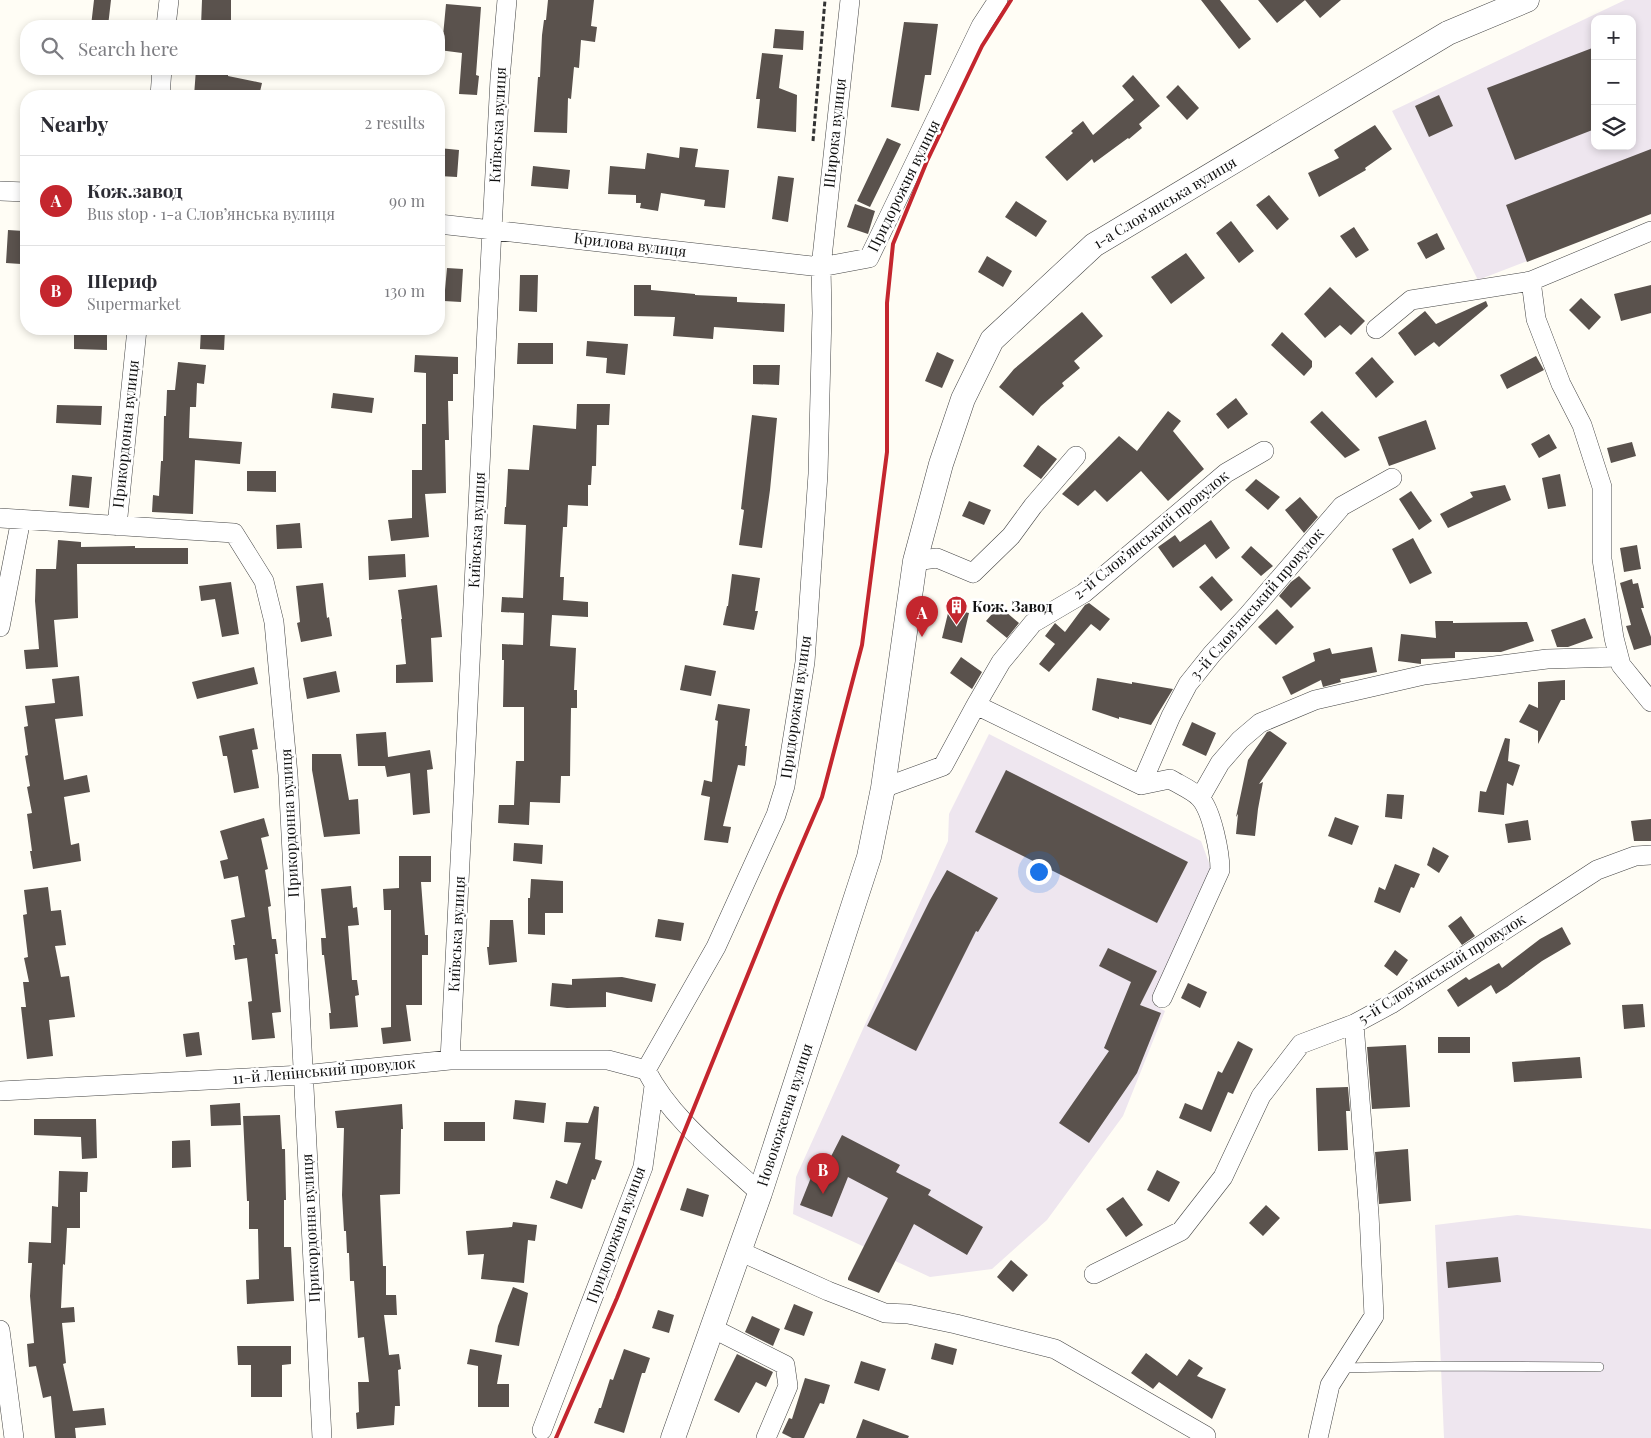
<!DOCTYPE html>
<html lang="en">
<head>
<meta charset="utf-8">
<style>
  body { margin:0; font-family:"Playfair Display",serif; background:#f7f7f7; color:#2b2b33 }
  .controls { position:absolute; right:15px; top:15px; display:grid; overflow:hidden; border-radius:10px; box-shadow:0 2px 8px #0003 }
  .controls button { width:45px; height:45px; display:grid; place-items:center; padding:0; border:0; border-bottom:1px solid #e1e1e2; background:#fff; color:#2b2b33; font:25px sans-serif }
  .you { position:absolute; left:1038px; top:871px; width:18px; height:18px; margin:-12px; border:4px solid #fff; border-radius:50%; background:#1a73e8; box-shadow:0 0 0 8px #1a73e833 }
  .badge { display:grid; place-items:center; width:32px; height:32px; border-radius:50%; background:#c4262e; color:#fff; font-size:16px; font-weight:700 }
  .pin { position:absolute; translate:-50% -41px; filter:drop-shadow(0 1px 2px #0008) }
  .pin::after { content:''; position:absolute; top:26px; width:18px; height:15px; background:inherit; clip-path:polygon(0 0,100% 0,50% 100%) }
  .list { margin:0; padding:0; list-style:none }
  h2 { display:flex; justify-content:space-between; align-items:center; height:65px; margin:0; padding:0 20px; font-size:21px }
  h2 small { font-size:16px; font-weight:400; color:#7c7c81 }
  .list li { display:grid; grid-template-columns:32px 1fr auto; gap:15px; align-items:center; box-sizing:border-box; height:90px; padding:0 20px; border-top:1px solid #e1e1e2 }
  .list b { display:block; font-size:19px; white-space:nowrap }
  .list p { margin:0; font-size:16px; white-space:nowrap; color:#7c7c81 }
  .list em { font-size:16px; font-style:normal; color:#7c7c81 }
  .icon { flex:none; width:28px; height:28px; fill:none; stroke:currentColor; stroke-width:2; stroke-linecap:round; stroke-linejoin:round }
  .map { position:relative; flex:none; width:1651px; height:1438px; overflow:hidden }
  .search { position:absolute; background:#fff; box-shadow:0 2px 8px #0003; left:20px; top:20px; width:425px; height:55px; display:flex; align-items:center; gap:12px; box-sizing:border-box; padding:0 18px; border-radius:20px; color:#7c7c81; font-size:19px }
  .panel { position:absolute; background:#fff; box-shadow:0 2px 8px #0003; left:20px; top:90px; width:425px; height:245px; border-radius:20px }
  .map>svg:first-child { display:block }
  .industrial { fill:#eee6ef; fill-rule:evenodd }
  .building { fill:#5a524d }
  .lines { fill:none; stroke-linecap:round; stroke-linejoin:round }
  .service-casing { stroke:#444; stroke-width:10 }
  .minor-casing { stroke:#444; stroke-width:20 }
  .tertiary-casing { stroke:#444; stroke-width:25 }
  .path { stroke:#333; stroke-width:3; stroke-dasharray:5 2.5; stroke-linecap:butt }
  .service { stroke:#fff; stroke-width:9 }
  .minor { stroke:#fff; stroke-width:19 }
  .tertiary { stroke:#fff; stroke-width:24 }
  .rail { stroke:#c4262e; stroke-width:4 }
  .labels { text-anchor:middle; stroke-width:5; stroke-linejoin:round; paint-order:stroke }
  .street-label { font-size:15px; fill:#111; stroke:#fff }
  .poi-label { font-size:15px; font-weight:bold; fill:#111; stroke:#fff; text-anchor:start }
</style>
</head>
<body>
<div class="map">
<svg width="1651" height="1438" viewBox="0 0 1651 1438">
  <rect width="100%" height="100%" fill="#fffdf5"/>
  <path class="industrial" d="M1625 0H1651V213L1478 280 1392 111ZM1595 19H1632V146H1595Z
    M989 734 1201 841 1212 871 1154 1005 1165 1011 1123 1116 1047 1220 992 1269 930 1277 793 1214 796 1177 948 841 949 814Z
    M1517 1215 1651 1229V1438H1444L1435 1225Z"/>
  <path class="building" d="M94 0H111L108 26H91Z
    M202 0H231V26H201Z
    M548 0H594L591 26 597 27 595 42 581 40 579 68 574 67 571 99 568 98 567 133 534 132 538 77H540L542 35 544 20H546Z
    M1201 0H1220L1251 39 1239 49Z
    M1258 0H1341L1320 18 1305 0 1277 23Z
    M446 4 481 7 476 75 479 76 477 95 459 94 462 53 439 50V35L443 36Z
    M904 22 938 24 931 75H925L919 111 891 107Z
    M775 29 804 31 803 50 773 48Z
    M1595 47V129L1515 160 1487 88Z
    M762 53 783 55 779 88 797 95 796 132 757 128 760 99H756Z
    M196 69H228V76L262 83 259 96H194Z
    M1133 75 1160 106 1139 124 1142 128 1129 139 1128 138 1094 163 1092 159 1067 181 1045 157 1073 133 1071 131 1083 121 1093 135 1134 100 1122 86Z
    M1178 85 1199 108 1187 120 1166 97Z
    M1439 95 1453 126 1429 137 1415 106Z
    M1375 125 1392 149 1365 168 1366 170 1319 197 1308 173 1339 158 1334 150Z
    M887 138 901 144 870 207 857 201Z
    M680 147 698 149 695 167 729 170 725 208 704 206 705 200 661 193 658 211 640 208 641 203H636V195L608 194 610 166 645 169 647 153 679 158Z
    M439 148 459 150 457 177 439 176Z
    M1651 149V214L1527 262 1506 205Z
    M533 166 570 170 568 189 531 186Z
    M778 176 794 178 788 222 772 219Z
    M1269 195 1289 219 1277 230 1256 205Z
    M1016 201 1047 221 1036 237 1005 217Z
    M855 204 875 211 868 234 847 227Z
    M1231 221 1254 251 1239 263 1216 233Z
    M1354 227 1369 250 1356 258 1340 236Z
    M8 230 24 231 21 264 6 263Z
    M1437 233 1445 249 1426 259 1417 243Z
    M1186 253 1205 278 1171 304 1151 277Z
    M987 256 1012 271 1003 287 978 272Z
    M447 268 463 269 461 302 444 301Z
    M520 275H538L537 312 519 311Z
    M634 285H651V290L695 294V295L737 297V302L785 304 784 332 714 327 713 339 673 336 675 317 634 316Z
    M1651 285V313L1621 321 1614 294Z
    M1330 287 1365 321 1351 335 1340 325 1325 338 1304 314Z
    M1581 298 1601 317 1589 330 1569 310Z
    M1486 301 1488 306 1439 347 1434 342 1415 356 1398 333 1425 311 1436 324Z
    M1082 312 1103 336 1074 361 1080 368 1062 383 1064 386 1041 406 1033 416 999 387 1014 369Z
    M74 329H107V350L74 349Z
    M201 329 225 330 224 350 200 349Z
    M1282 332 1312 361V367L1304 376 1271 345Z
    M587 341 628 344 625 375 606 373 607 358 586 356Z
    M518 343H553V364H517Z
    M937 352 954 360 942 388 925 381Z
    M415 355 458 357V374H453V401H448L449 440H445L446 493 425 494 429 537 391 541 388 520 412 518V470H422V424H426V373L414 372Z
    M1536 356 1544 370 1507 389 1500 375Z
    M1372 357 1394 382 1376 398 1355 373Z
    M178 362 206 365 204 384 197 383 196 407H190L189 438 242 442 240 464 195 460 193 514 152 512 153 495 159 496 161 461H163L164 416H166L167 390H175Z
    M753 365H780L779 385 753 384Z
    M333 393 374 398 372 413 331 408Z
    M1236 398 1248 414 1228 429 1216 414Z
    M577 404H610L609 425H597L596 466H592L591 485H588V506L568 505 567 527H563L560 577H564L563 600 588 602V617L552 615 550 646 576 648 574 690H577V708H571L570 776H561L560 803 530 802 529 825 498 823 499 805H514L516 761H524V707H503L504 660H502V644L523 645 524 613 501 612 502 597 523 598 526 525 504 524 505 507H506L508 469 529 470 533 425 576 429Z
    M57 405 102 406 101 425 56 423Z
    M1168 411 1181 421 1173 431 1204 469 1168 501 1141 471 1107 502 1095 490 1078 506 1062 494 1119 436 1137 451Z
    M1322 411 1360 450 1345 458 1310 422Z
    M752 415 777 418 770 490 762 548 739 545 744 510 741 509Z
    M1426 420 1436 449 1389 466 1378 437Z
    M1549 434 1557 448 1539 458 1531 444Z
    M1632 442 1636 456 1611 463 1607 448Z
    M1038 445 1057 459 1041 479 1023 466Z
    M247 471H276V492L247 491Z
    M1560 474 1566 506 1548 509 1542 478Z
    M72 475 92 477 89 508 69 506Z
    M1256 479 1280 497 1268 510 1245 490Z
    M1505 485 1511 500 1448 528 1440 514 1473 497 1470 492Z
    M1411 491 1432 521 1419 530 1399 499Z
    M1300 497 1318 517 1304 533 1285 510Z
    M969 501 991 510 984 525 962 516Z
    M1211 520 1230 548 1216 559 1205 544 1173 568 1158 547 1175 535 1180 542Z
    M300 523 302 548 277 549 276 525Z
    M1413 538 1432 573 1410 584 1392 549Z
    M58 540 81 542V547L135 546V548H188V564H77L78 618 54 620 58 667 26 669 24 650 39 649 35 601 36 569H56Z
    M1637 545 1641 569 1624 572 1620 548Z
    M1251 546 1273 566 1261 576 1241 557Z
    M405 554 406 577 369 580 368 556Z
    M732 574 760 578 755 611H758L754 630 723 625 727 606H728Z
    M1212 576 1233 600 1221 611 1199 587Z
    M1299 576 1311 588 1291 608 1279 596 1291 582Z
    M1632 579 1633 584 1638 583 1644 608H1641L1651 637V645L1634 650 1626 626 1631 625 1620 583Z
    M231 582 239 634 222 637 215 599 201 601 199 586Z
    M323 583 327 618 329 617 332 636 301 642 297 623 300 622 296 586Z
    M437 585 442 637 431 638 433 682 396 683V665L406 664 401 619H402L398 590Z
    M1089 603 1110 619 1100 631 1091 624 1049 672 1039 664 1055 644 1045 636 1055 623 1065 632 1085 605Z
    M999 606 1019 623 1007 638 986 621Z
    M949 609 969 613 962 643 942 638Z
    M1277 609 1294 627 1276 645 1258 627Z
    M1585 618 1593 638 1568 647H1557L1551 630Z
    M1435 621H1453V623L1527 622 1534 641 1501 652H1455V658L1421 659V664L1398 661 1401 634 1436 638Z
    M1372 647 1377 672 1340 679 1341 682 1323 687 1321 680 1291 695 1282 677 1315 661 1313 653 1330 648 1332 654Z
    M961 657 982 672 972 689 950 673Z
    M685 665 716 671 711 696 680 690Z
    M254 667 258 684 197 699 192 682Z
    M336 671 340 692 307 699 303 678Z
    M79 676 83 716 55 719 64 780 87 775 90 792 64 797 71 845 79 843 81 861 33 869 30 851H32L27 814 32 813 27 787 30 786 25 756 28 755 24 727 28 726 25 706 55 703 52 679Z
    M1097 678 1132 684V682L1173 689 1151 725 1119 717V719L1092 710Z
    M1565 680V700H1561L1538 744V731L1519 722 1529 704 1538 708V682Z
    M718 704 750 709 745 746H747L745 766 738 765 723 826 731 827 728 843 704 840 710 797 701 795 704 780 712 782 718 721 715 720Z
    M1192 722 1216 733 1206 756 1182 745Z
    M254 728 258 749 252 750 259 788 234 793 227 756H223L219 736Z
    M1270 731 1287 743 1259 784 1263 782 1258 809 1255 836 1236 834 1238 814 1236 817 1248 760 1267 732Z
    M386 732 388 757 430 750 433 769 427 770 430 813 413 815 410 773 387 777 385 766H358L356 734Z
    M1505 738 1510 739 1508 761 1520 765 1513 786 1507 783 1504 815 1478 812 1480 791 1486 792Z
    M312 754H341L349 800 358 799 360 834 324 837 312 770Z
    M1006 770 1188 862 1157 923 975 832Z
    M1387 794 1404 795 1402 819 1385 817Z
    M1335 817 1359 826 1352 845 1328 836Z
    M264 818 269 836 261 838 268 869 265 870 271 906 268 907 272 939H276L278 954H275L281 1012 272 1013 275 1038 252 1040 248 1002 252 1001 247 958 235 960 233 945H235L231 920 245 917 238 876 224 879 220 861 228 859 220 831Z
    M1651 819V841H1634L1631 821Z
    M1528 820 1531 840 1508 843 1505 824Z
    M514 843 543 845 542 864 513 861Z
    M1433 847 1449 856 1439 873 1427 865Z
    M399 856H431V882H421L425 935H428V955H422V1005H406L411 1041 383 1044 381 1028 391 1027V910H384L383 889 399 888Z
    M1395 864 1420 874 1414 888 1411 887 1400 913 1374 902 1379 887 1385 890Z
    M947 870 998 898 978 932 976 931 916 1051 867 1026 930 900Z
    M531 879 563 881V913H545V935L528 934V898H530Z
    M351 886 353 908 357 907 359 925 348 926 352 980H357L359 995 355 996 358 1027 330 1029 329 1013H331L324 955H322L321 938H326L321 889Z
    M48 887 51 911 61 910 66 945 55 946 61 977 69 976 75 1017 49 1020 53 1056 27 1059 21 1007H26L23 982H29L24 958 28 957 23 915 27 914 24 890Z
    M1461 916 1475 936 1462 945 1448 926Z
    M658 919 684 923 681 941 655 937Z
    M490 920H513L517 962 489 965 487 947H489Z
    M1562 927 1571 944 1542 961 1507 987 1496 994 1491 985 1458 1007 1447 990 1466 977 1469 980 1499 963 1502 968 1540 939Z
    M1108 948 1157 971 1140 1005 1161 1013 1137 1073 1089 1143 1059 1123 1109 1051 1104 1048 1131 982 1099 966Z
    M1395 950 1408 960 1397 976 1384 966Z
    M622 977 656 984 652 1002 606 992V1007L567 1008 550 1006 552 983 574 985H572V979Z
    M1188 983 1207 992 1200 1008 1181 998Z
    M1643 1004 1645 1027 1624 1029 1622 1005Z
    M199 1032 202 1055 186 1057 183 1034Z
    M1438 1037H1470V1053H1438Z
    M1238 1041 1253 1049 1233 1094 1228 1092 1211 1132 1179 1118 1185 1103 1202 1110 1218 1071 1222 1073Z
    M1406 1045 1410 1107 1372 1109 1367 1047Z
    M1580 1057 1582 1078 1514 1082 1512 1062Z
    M1348 1087 1350 1111H1346L1348 1150 1318 1151 1316 1088Z
    M515 1100 546 1103 544 1123 513 1119Z
    M240 1103 241 1125 211 1126 210 1105Z
    M402 1104 403 1129H401L400 1194 380 1195 383 1266H386V1295H396L397 1315H384L389 1355 399 1354 401 1369 398 1370 400 1406H395L394 1425 357 1429 356 1413 359 1412 358 1382H369L364 1337 358 1338 354 1281H350L349 1253H347L346 1231H344L342 1195 344 1128H337L335 1111Z
    M594 1106 599 1107 595 1159 602 1161 595 1180 592 1179 582 1209 550 1198 556 1180 567 1184 581 1143 564 1142 566 1122 588 1123Z
    M280 1115 282 1149H285L286 1200H284V1247H291L294 1301 247 1304 246 1280 259 1279 258 1229H249V1201H247L243 1116Z
    M34 1119H96L97 1158 82 1159 81 1137 34 1135Z
    M444 1122H485V1141H444Z
    M842 1135 900 1165 896 1172 931 1190 928 1195 983 1227 967 1255 914 1224 879 1293 848 1280V1278L888 1198 848 1177 832 1217 800 1205 814 1170 822 1174Z
    M190 1140 191 1167 172 1168V1141Z
    M1408 1149 1411 1201 1379 1204 1375 1152Z
    M1157 1170 1180 1182 1169 1202 1147 1190Z
    M59 1171 88 1172 87 1192H80V1228H67L65 1265 63 1264 61 1308 74 1307 75 1322 62 1323 66 1363 63 1364 73 1411 104 1408 106 1425 75 1428 76 1438H55L51 1396 43 1398 36 1366 29 1367 27 1344 34 1343 30 1296 32 1263H28L29 1242 51 1243 52 1206 58 1207Z
    M687 1188 709 1195 703 1217 680 1210Z
    M1123 1197 1143 1225 1126 1237 1106 1209Z
    M1266 1205 1280 1218 1263 1236 1249 1223Z
    M513 1222 537 1225 535 1241 528 1240 524 1283 481 1279 484 1254 468 1255 466 1231 512 1227Z
    M1498 1257 1501 1282 1448 1288 1446 1262Z
    M1011 1260 1028 1275 1013 1292 997 1277Z
    M513 1287 528 1293 519 1346 495 1342 498 1326Z
    M794 1304 813 1312 804 1336 784 1329Z
    M658 1310 674 1315 669 1333 652 1328Z
    M752 1316 780 1329 773 1346 745 1332Z
    M935 1343 957 1349 953 1365 931 1359Z
    M237 1346H291V1364L282 1365V1397H251V1365H238Z
    M470 1349 502 1355 497 1384H509V1407H478V1366L467 1364Z
    M624 1349 650 1358 645 1373H642L624 1433 594 1423 599 1408H601L610 1379 613 1380Z
    M1146 1353 1177 1376 1189 1359 1203 1368 1197 1376 1226 1389 1212 1419 1159 1382 1153 1389 1131 1373Z
    M737 1354 773 1372 766 1387 756 1382 739 1413 714 1400Z
    M861 1361 886 1369 879 1391 854 1383Z
    M805 1378 830 1385 824 1404 820 1403 804 1438H792L782 1433 789 1418 792 1419Z
    M863 1419 909 1436 908 1438H856Z"/>
  <g class="lines">
    <defs>
      <path id="service" d="M1341 1368 1441 1366 1599 1367"/>
      <path id="minor" d="M166 26 169 0
        M160 96 162 69
        M0 191 26 192
        M439 224 821 267 869 258 981 26 998 0
        M1531 281 1536 319 1561 384 1582 425 1602 487V559L1614 638 1621 665 1651 702
        M1376 329 1411 300 1531 281 1651 231
        M0 518 234 533 264 581 274 622 288 775 322 1438
        M117 526 137 329
        M915 561 937 558 973 573 1011 536 1033 506 1076 456
        M0 627 21 519
        M976 705 1141 785 1170 779C1178 784 1194 791 1200 798 1212 811 1220 853 1220 870L1162 998
        M1141 785 1171 716 1188 684 1212 654 1248 615 1342 506 1392 478
        M883 788 943 766 976 705 1001 662 1033 623 1084 593 1226 473 1264 451
        M1200 798 1220 763 1240 740 1260 723 1315 700 1424 675 1547 659 1619 657
        M450 1060 492 229 500 79 507 0
        M0 1091 303 1075 450 1060H608L646 1070
        M760 1193C720 1156 671 1119 646 1070L716 947 776 815 785 786 805 662 818 474 822 313 821 267 850 0
        M739 1251 828 1291 885 1313 908 1314 956 1324 1055 1349 1206 1436
        M1094 1274 1181 1231 1223 1177 1261 1096 1301 1044 1354 1024 1391 1004 1597 870 1635 856 1651 855
        M712 1328 785 1365 788 1386 766 1438
        M0 1330 14 1438
        M542 1430 643 1167 654 1086
        M1318 1438 1330 1385 1374 1316 1369 1214 1354 1024"/>
      <path id="tertiary" d="M673 1438 760 1193 869 857 883 788 915 561 941 464 963 399 992 340 1094 245 1448 33 1527 0"/>
    </defs>
    <use href="#service" class="service-casing"/>
    <use href="#minor" class="minor-casing"/>
    <use href="#tertiary" class="tertiary-casing"/>
    <path class="path" d="M813 141 825 0"/>
    <use href="#service" class="service"/>
    <use href="#minor" class="minor"/>
    <use href="#tertiary" class="tertiary"/>
    <path class="rail" d="M556 1438 617 1298 780 895 822 797 862 645 887 452V303L893 244 927 161 982 46 1011 0"/>
  </g>
  <defs>
    <symbol id="building-pin" viewBox="-11 -11 22 30"><path d="M0 17L-7.5 6A9.5 9.5 0 1 1 7.5 6Z" fill="#c4262e" stroke="#fff"/><path d="M-4-6H4V6H1V3H-1V6H-4ZM-2.5-4.3h1.7v1.8h-1.7ZM.8-4.3h1.7v1.8H.8ZM-2.5-1h1.7V.8h-1.7ZM.8-1h1.7V.8H.8Z" fill="#fff"/></symbol>
  </defs>
  <g fill-rule="evenodd">
    <use href="#building-pin" x="944" y="594" width="25" height="34"/>
  </g>
  <g class="labels">
    <g class="street-label">
      <text transform="translate(498 125) rotate(-87)" y="5">Київська вулиця</text>
      <text transform="translate(835 133) rotate(-84)" y="5">Широка вулиця</text>
      <text transform="translate(904 186) rotate(-64)" y="5">Придорожня вулиця</text>
      <text transform="translate(1165 203) rotate(-31)" y="5">1-а Слов’янська вулиця</text>
      <text transform="translate(630 245) rotate(7)" y="5">Крилова вулиця</text>
      <text transform="translate(126 434) rotate(-84)" y="5">Прикордонна вулиця</text>
      <text transform="translate(477 530) rotate(-87)" y="5">Київська вулиця</text>
      <text transform="translate(1151 535) rotate(-39)" y="5">2-й Слов’янський провулок</text>
      <text transform="translate(1257 604) rotate(-49)" y="5">3-й Слов’янський провулок</text>
      <text transform="translate(796 707) rotate(-82)" y="5">Придорожня вулиця</text>
      <text transform="translate(290 823) rotate(-93)" y="5">Прикордонна вулиця</text>
      <text transform="translate(457 934) rotate(-87)" y="5">Київська вулиця</text>
      <text transform="translate(1442 969) rotate(-32)" y="5">5-й Слов’янський провулок</text>
      <text transform="translate(324 1071) rotate(-5)" y="5">11-й Ленінський провулок</text>
      <text transform="translate(785 1115) rotate(-72)" y="5">Новокожевна вулиця</text>
      <text transform="translate(311 1228) rotate(-93)" y="5">Прикордонна вулиця</text>
      <text transform="translate(616 1235) rotate(-70)" y="5">Придорожня вулиця</text>
    </g>
    <g class="poi-label">
      <text x="972" y="612">Кож. Завод</text>
    </g>
  </g>
</svg>
<div class="controls">
<button>+</button>
<button>−</button>
<button><svg class="icon" aria-label="layers" viewBox="0 0 24 24"><path d="M12 4l9 5-9 5-9-5zM3 14l9 5 9-5"/></svg></button>
</div>
<div class="you"></div>
<div class="pin badge" style="left:922px;top:637px">A</div>
<div class="pin badge" style="left:823px;top:1194px">B</div>
<div class="search"><svg class="icon" aria-label="search" viewBox="0 0 24 24"><circle cx="10" cy="10" r="6"/><path d="M15 15l6 6"/></svg>Search here</div>
<section class="panel">
<h2>Nearby<small>2 results</small></h2>
<ul class="list">
<li><span class="badge">A</span><div><b>Кож.завод</b><p>Bus stop · 1-а Слов’янська вулиця</p></div><em>90 m</em></li>
<li><span class="badge">B</span><div><b>Шериф</b><p>Supermarket</p></div><em>130 m</em></li>
</ul>
</section>
</div>
</body>
</html>
